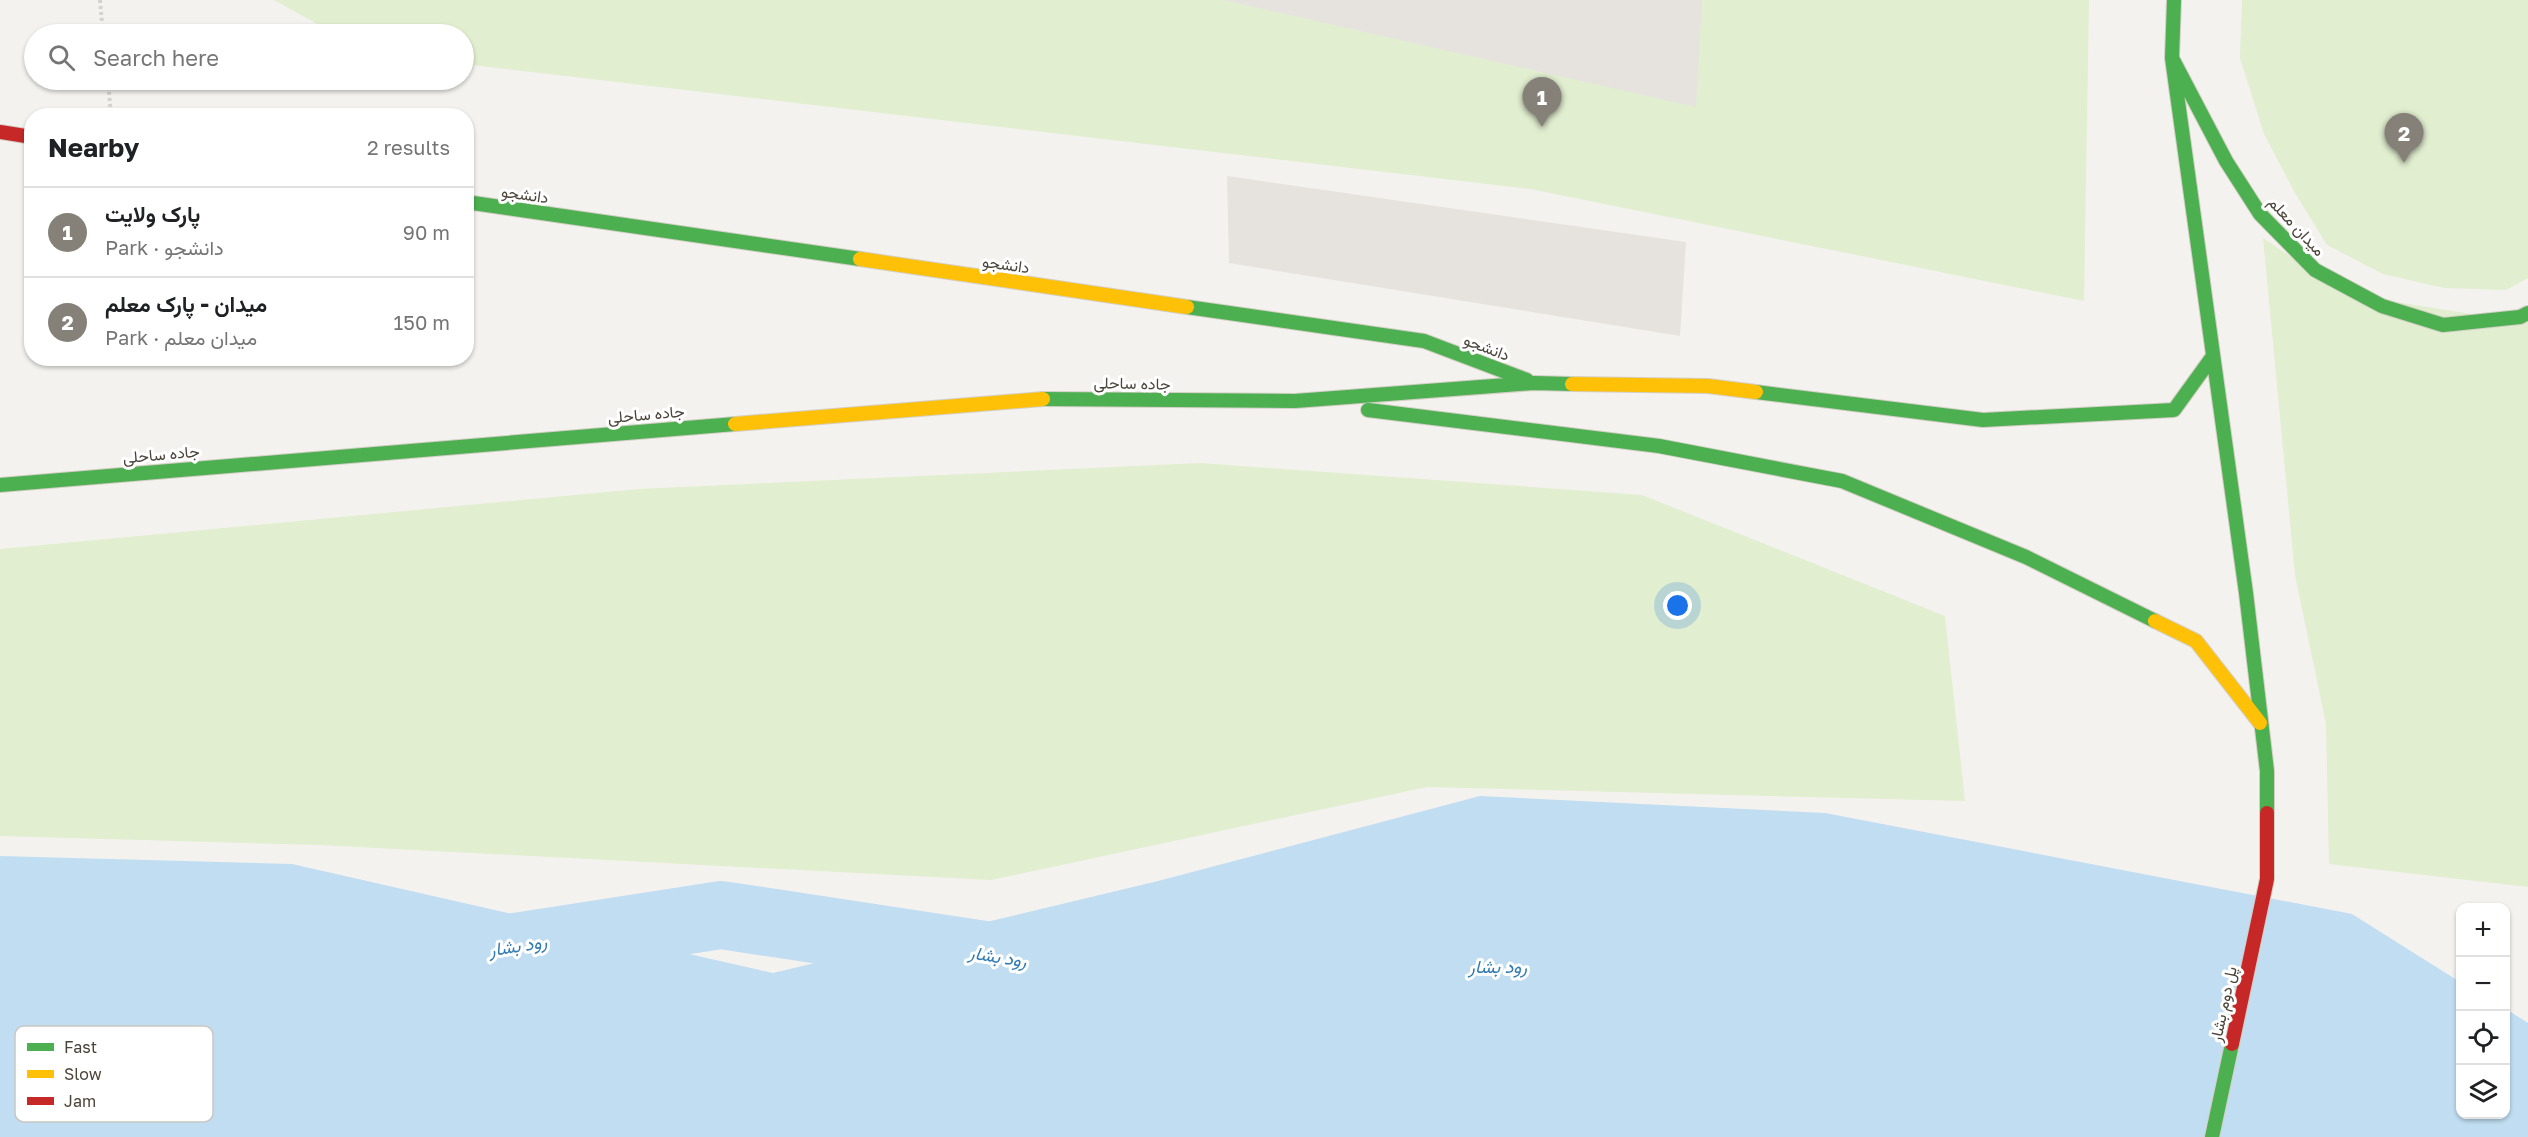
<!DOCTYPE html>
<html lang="en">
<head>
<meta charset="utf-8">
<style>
  body { margin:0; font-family:"Golos Text",Vazirmatn,sans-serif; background:#f6f6f6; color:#202124 }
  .controls { position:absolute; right:18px; bottom:18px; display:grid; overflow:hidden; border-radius:12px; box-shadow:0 2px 4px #0004 }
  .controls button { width:54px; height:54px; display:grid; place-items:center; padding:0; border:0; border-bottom:2px solid #e0e0e0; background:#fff; color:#202124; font:30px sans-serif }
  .you { position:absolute; left:1678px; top:606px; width:21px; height:21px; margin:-15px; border:4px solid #fff; border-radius:50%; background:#1a73e8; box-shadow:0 0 0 9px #1a73e833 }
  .badge { display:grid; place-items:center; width:39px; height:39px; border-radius:50%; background:#868178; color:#fff; font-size:20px; font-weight:700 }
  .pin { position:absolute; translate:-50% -50px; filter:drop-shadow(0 2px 3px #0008) }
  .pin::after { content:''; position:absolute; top:32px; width:21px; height:18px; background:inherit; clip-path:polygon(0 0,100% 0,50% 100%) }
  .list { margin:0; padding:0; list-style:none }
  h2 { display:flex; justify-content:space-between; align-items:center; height:78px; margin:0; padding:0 24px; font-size:26px }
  h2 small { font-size:20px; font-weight:400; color:#757577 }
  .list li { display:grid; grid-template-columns:39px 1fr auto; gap:18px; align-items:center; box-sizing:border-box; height:90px; padding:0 24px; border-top:2px solid #e0e0e0 }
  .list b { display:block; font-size:22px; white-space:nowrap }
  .list p { margin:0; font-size:20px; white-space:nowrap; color:#757577 }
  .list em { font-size:20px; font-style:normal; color:#757577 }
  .icon { flex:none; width:33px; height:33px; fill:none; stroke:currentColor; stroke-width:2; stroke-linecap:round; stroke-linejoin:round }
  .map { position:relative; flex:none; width:2528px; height:1137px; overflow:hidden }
  .search { position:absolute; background:#fff; box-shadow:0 2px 4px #0004; left:24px; top:24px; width:450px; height:66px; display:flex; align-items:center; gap:15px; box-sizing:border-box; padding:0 21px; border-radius:33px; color:#757577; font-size:22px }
  .panel { position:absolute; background:#fff; box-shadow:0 2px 4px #0004; left:24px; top:108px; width:450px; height:258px; border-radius:24px }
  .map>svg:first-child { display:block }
  .green { fill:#e1eecf }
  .parking { fill:#e6e3df }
  .water { fill:#c0ddf1 }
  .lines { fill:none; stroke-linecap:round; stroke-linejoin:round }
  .river { stroke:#c0ddf1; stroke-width:68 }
  .fast-casing { stroke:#d3cfc5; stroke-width:16 }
  .slow-casing { stroke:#d3cfc5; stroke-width:16 }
  .jam-casing { stroke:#d3cfc5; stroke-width:16 }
  .path { stroke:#d3d2cc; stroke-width:4; stroke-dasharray:3 3; stroke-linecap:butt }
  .fast { stroke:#4caf50; stroke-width:14 }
  .slow { stroke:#ffc107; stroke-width:14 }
  .jam { stroke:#c62828; stroke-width:14 }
  .labels { text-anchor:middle; stroke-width:6; stroke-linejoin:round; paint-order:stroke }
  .street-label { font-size:16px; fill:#4b4439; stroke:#fff }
  .water-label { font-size:18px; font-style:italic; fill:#2e7ab2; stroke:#fff }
  .key { fill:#fff; stroke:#c9c7c4; stroke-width:1.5 }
  .key-label { font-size:16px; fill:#4b4439 }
</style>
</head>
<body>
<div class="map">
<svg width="2528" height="1137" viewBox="0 0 2528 1137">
  <rect width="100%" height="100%" fill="#f4f2ee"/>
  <path class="green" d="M274 0H2089L2084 301 1530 189 464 64V34H335Z
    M2242 0H2528V278L2506 290 2444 288 2383 274 2327 245 2295 193 2264 134 2240 58Z
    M2263 238 2346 294 2528 323V887L2329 864 2326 724 2295 575Z
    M1200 463 1642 495 1945 616 1965 801 1427 787 991 880 319 845 0 836V549L639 489Z"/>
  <path class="parking" d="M1224 0H1702L1696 107Z
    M1227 176 1686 242 1680 336 1229 263Z"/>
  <path class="water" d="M1480 796 1825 813 2352 914 2460 982V1114H2506V1009L2528 1023V1137H0V856L292 864 773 973 1158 881Z"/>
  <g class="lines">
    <path class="river" d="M509 948 721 915 992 956"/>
    <defs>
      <path id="fast" d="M2174 0 2172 58 2226 161 2260 214 2315 270 2382 306 2443 325 2520 317 2528 313
        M2172 58 2246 593 2267 771V813
        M466 202 860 259
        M1187 307 1424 341 1527 380
        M1756 392 1983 420 2174 410 2213 356
        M1043 399 1295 401 1534 383 1572 384
        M1368 410 1659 446 1842 481 2026 557 2155 621
        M0 485 735 424
        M2212 1137 2232 1044"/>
      <path id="slow" d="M860 259 1187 307
        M1572 384 1708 386 1756 392
        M735 424 1043 399
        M2155 621 2196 641 2260 723"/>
      <path id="jam" d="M0 132 32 137
        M2232 1044 2267 879V813"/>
    </defs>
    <use href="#fast" class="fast-casing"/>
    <use href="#slow" class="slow-casing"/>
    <use href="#jam" class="jam-casing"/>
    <path class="path" d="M100 0 103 34
      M108 80 111 116"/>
    <use href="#fast" class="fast"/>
    <use href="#slow" class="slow"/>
    <use href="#jam" class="jam"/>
  </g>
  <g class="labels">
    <g class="street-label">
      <text transform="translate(525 194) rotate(8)" y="6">دانشجو</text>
      <text transform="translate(2297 226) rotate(47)" y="6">میدان معلم</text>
      <text transform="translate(1006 264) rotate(8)" y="6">دانشجو</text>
      <text transform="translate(1487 347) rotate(21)" y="6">دانشجو</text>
      <text transform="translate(1132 383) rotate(1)" y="6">جاده ساحلی</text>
      <text transform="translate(646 414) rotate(-5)" y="6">جاده ساحلی</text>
      <text transform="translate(161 454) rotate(-5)" y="6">جاده ساحلی</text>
      <text transform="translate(2223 1004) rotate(-78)" y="6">پل دوم بشار</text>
    </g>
    <g class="water-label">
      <text transform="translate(518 946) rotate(-9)" y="6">رود بشار</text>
      <text transform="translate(998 957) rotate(9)" y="6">رود بشار</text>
      <text x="1498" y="973">رود بشار</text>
    </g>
  </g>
  <rect x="15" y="1026" width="198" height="96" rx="9" class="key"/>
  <rect x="27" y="1043" width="27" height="8" fill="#4caf50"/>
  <rect x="27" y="1070" width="27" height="8" fill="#ffc107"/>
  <rect x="27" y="1097" width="27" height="8" fill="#c62828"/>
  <g class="key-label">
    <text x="64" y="1053">Fast</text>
    <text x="64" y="1080">Slow</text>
    <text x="64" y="1107">Jam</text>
  </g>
</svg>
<div class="controls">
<button>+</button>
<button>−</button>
<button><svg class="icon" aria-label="locate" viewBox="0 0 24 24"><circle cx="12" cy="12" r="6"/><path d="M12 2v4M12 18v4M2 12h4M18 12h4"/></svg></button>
<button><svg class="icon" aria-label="layers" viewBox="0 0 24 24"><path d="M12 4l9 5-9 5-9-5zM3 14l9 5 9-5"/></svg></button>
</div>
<div class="you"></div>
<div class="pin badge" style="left:1542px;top:127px">1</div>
<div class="pin badge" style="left:2404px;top:163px">2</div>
<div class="search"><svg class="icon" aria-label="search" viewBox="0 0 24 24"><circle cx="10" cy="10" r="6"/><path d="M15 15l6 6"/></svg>Search here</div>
<section class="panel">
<h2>Nearby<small>2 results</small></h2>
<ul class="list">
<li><span class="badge">1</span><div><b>پارک ولایت</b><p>Park · دانشجو</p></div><em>90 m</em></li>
<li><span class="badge">2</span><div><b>میدان - پارک معلم</b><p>Park · میدان معلم</p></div><em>150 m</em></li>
</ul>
</section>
</div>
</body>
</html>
